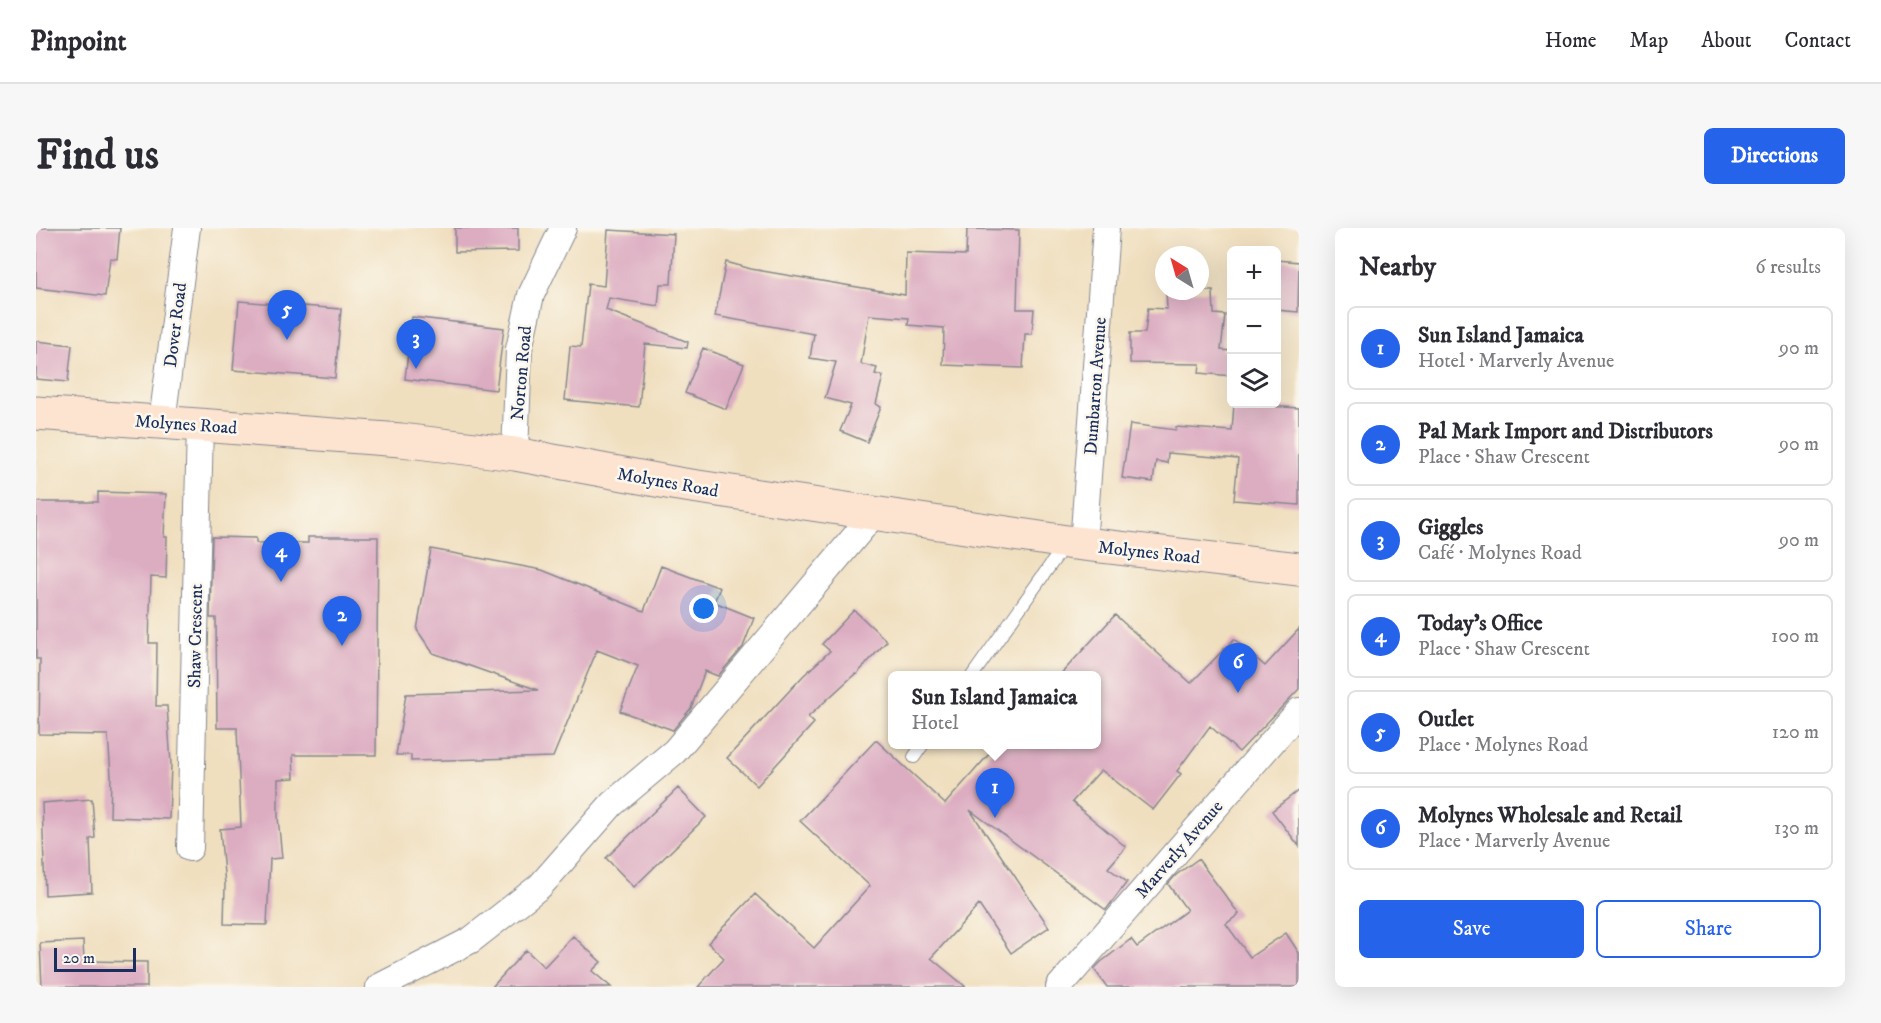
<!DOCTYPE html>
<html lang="en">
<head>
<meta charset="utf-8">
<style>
  body { margin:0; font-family:"IM FELL DW Pica",serif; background:#f7f7f7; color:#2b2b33 }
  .controls { position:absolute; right:18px; top:18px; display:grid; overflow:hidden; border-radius:9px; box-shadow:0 6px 24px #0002 }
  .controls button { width:54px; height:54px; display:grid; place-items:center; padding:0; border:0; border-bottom:2px solid #e1e1e2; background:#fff; color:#2b2b33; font:30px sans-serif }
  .compass { position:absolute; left:1119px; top:18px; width:54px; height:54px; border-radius:50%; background:#fff; box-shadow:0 6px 24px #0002; rotate:323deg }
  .scale { position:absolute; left:18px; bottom:15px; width:82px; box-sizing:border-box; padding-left:6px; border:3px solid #1b2f5e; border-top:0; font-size:16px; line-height:21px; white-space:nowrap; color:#1b2f5e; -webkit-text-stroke:4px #fbf7ec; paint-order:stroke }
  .you { position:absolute; left:668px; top:381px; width:21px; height:21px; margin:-15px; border:4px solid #fff; border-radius:50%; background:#1a73e8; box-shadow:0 0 0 9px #1a73e833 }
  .badge { display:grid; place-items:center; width:39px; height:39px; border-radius:50%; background:#2563eb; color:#fff; font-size:20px; font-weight:700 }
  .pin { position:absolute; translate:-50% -50px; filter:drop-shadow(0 2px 3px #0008) }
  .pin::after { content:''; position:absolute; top:32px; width:21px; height:18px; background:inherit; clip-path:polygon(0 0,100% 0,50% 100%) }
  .popup { position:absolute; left:852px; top:443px; width:213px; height:78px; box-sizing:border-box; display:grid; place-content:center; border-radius:9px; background:#fff; filter:drop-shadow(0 2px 4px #0005); font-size:20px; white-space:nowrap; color:#7c7c81 }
  .popup b { font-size:22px; color:#2b2b33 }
  .popup::after { content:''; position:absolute; left:50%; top:100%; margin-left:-12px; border:12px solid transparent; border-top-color:#fff }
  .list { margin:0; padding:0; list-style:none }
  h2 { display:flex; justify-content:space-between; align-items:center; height:78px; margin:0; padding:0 24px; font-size:26px }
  h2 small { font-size:20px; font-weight:400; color:#7c7c81 }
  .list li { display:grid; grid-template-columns:39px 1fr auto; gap:18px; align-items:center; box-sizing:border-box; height:84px; margin:0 12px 12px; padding:0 12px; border:2px solid #e1e1e2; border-radius:9px }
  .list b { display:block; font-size:22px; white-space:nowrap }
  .list p { margin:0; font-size:20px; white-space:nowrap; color:#7c7c81 }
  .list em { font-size:20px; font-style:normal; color:#7c7c81 }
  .actions { display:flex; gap:12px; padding:18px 24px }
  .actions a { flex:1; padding:14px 0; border:2px solid #2563eb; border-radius:9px; text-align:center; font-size:21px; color:#2563eb }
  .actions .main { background:#2563eb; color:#fff }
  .icon { flex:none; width:33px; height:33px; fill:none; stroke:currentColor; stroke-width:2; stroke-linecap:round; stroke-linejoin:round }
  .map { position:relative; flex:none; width:1263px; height:759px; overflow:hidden; border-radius:9px }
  header { display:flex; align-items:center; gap:36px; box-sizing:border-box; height:84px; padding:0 30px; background:#fff; border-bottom:2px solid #e1e1e2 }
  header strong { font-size:28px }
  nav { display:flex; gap:33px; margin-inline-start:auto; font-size:21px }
  .intro { display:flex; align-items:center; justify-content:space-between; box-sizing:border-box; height:144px; padding:0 36px }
  h1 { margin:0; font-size:42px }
  .button { padding:15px 27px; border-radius:9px; background:#2563eb; color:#fff; font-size:21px; font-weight:700 }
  main { display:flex; gap:36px; padding:0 36px }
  aside { flex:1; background:#fff; border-radius:9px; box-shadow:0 6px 24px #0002 }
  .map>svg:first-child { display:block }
  .building { fill:#dcacc1 }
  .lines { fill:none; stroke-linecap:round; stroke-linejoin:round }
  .lane-casing { stroke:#86878e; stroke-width:14 }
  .street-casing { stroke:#86878e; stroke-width:28 }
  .secondary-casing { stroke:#86878e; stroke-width:35 }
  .lane { stroke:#fff; stroke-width:12 }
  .street { stroke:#fff; stroke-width:26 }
  .secondary { stroke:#fde4d1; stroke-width:33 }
  .labels { text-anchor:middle; stroke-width:5; stroke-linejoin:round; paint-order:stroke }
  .street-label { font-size:18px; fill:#1b2f5e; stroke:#fbf7ec }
</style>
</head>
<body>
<header>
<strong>Pinpoint</strong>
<nav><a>Home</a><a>Map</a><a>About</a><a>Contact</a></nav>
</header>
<div class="intro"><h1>Find us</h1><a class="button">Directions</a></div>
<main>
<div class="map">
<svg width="1263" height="759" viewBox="0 0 1263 759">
  <rect width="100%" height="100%" fill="#fbf7ec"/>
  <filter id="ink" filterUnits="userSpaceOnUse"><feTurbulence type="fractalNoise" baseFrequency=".0167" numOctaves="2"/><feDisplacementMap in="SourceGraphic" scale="12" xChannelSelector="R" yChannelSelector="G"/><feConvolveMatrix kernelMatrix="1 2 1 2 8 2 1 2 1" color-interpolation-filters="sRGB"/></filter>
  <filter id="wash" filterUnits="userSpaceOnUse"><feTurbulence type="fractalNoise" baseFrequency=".008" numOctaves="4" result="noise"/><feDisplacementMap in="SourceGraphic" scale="24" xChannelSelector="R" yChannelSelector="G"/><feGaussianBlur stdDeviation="1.35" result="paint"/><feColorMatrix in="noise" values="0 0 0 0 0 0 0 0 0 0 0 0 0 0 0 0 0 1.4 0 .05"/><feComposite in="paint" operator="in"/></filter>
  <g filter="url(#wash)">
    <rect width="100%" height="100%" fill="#f0dfbf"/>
    <g id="blocks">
      <path class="building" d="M0 0H84L81 31 74 30 69 68 0 60Z
        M419 0H482V23L419 24Z
        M931 1 983 2 981 81H998L996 106H989L987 140 907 137 908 100 872 97 873 90 833 87 825 136 841 140 839 146 847 148 840 176 845 179 831 214 804 203 815 177 789 170 800 134 774 130 778 106 679 88 690 34 715 41 869 67 870 25 930 27Z
        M572 2 638 6 635 56H624L622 78 573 70 570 82 652 114 651 120 609 116 603 179 529 172 534 118 545 119 552 56 568 58Z
        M1240 32 1263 34 1262 84 1240 82Z
        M1130 63H1177L1178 86 1189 87 1185 122 1196 123V148L1163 145 1164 136 1094 135V105H1109L1112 80 1131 81Z
        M203 73 305 81 299 150 197 142Z
        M376 89 468 100 460 162 369 151Z
        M0 113 36 117 32 154 0 151Z
        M667 120 708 136 690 181 649 165Z
        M1198 176 1263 180V277L1198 272 1202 231 1132 225 1131 235 1120 233 1117 254 1086 250 1094 196 1140 202V199L1196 203Z
        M62 264 130 266 128 309H131L130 350 115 349 113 415H121L120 478H131L135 536 133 591 74 589 75 548 72 507 3 506 4 431H0V274H62Z
        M176 309 220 310V315H272V309H342L340 527H257L258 550 242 551V589L246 630 234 631 231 697 188 696 189 657 184 601 205 599 201 500H181L180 390H174Z
        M395 321 506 342 608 383 625 338 684 360 678 374 718 390 707 419 682 448 669 443 655 480 637 502 584 483 602 438 561 422 517 529 375 533V527H360L370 466 502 462 397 425 381 402Z
        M818 382 851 413 820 447 819 446 772 489 778 495 721 558 691 530 767 448 794 423 786 416Z
        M1079 387 1155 455 1198 411 1229 438 1263 401V461L1203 524 1174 498 1141 543 1145 546 1117 582 1065 542 1036 574 1090 619 1072 640 1091 654 1070 682 934 582 1013 699 975 725 943 677 895 730 930 759H662L688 730 672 715 719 666 778 720 834 658 764 593 840 512 909 576 962 516H1061V447H1024Z
        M642 560 670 589 598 659 570 630Z
        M1263 562V618L1236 583Z
        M56 571 59 610 54 611 56 664 9 667 6 575Z
        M1162 631 1203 686 1190 696 1214 729 1250 705 1263 725V759H1071L1058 741 1065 734 1095 711 1101 719 1151 682 1132 656 1140 647Z
        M537 708 565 734 556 743 575 759H456L490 722 508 739Z
        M47 713 48 733 111 734V759H6L4 715Z"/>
    </g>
  </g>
  <g filter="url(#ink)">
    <use href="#blocks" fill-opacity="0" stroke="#86878e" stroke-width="1.5"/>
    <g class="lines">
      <defs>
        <path id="lane" d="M936 448 1030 315
          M878 529 887 516"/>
        <path id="street" d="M126 194 151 0
          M479 226 483 121 495 67 527 0
          M1047 317 1070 0
          M154 620 164 197
          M343 759 435 712 504 658 576 576 639 523 838 286
          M1023 759 1263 483"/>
        <path id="secondary" d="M0 185 365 212 479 226 642 256 1031 314 1263 341"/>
      </defs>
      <use href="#lane" class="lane-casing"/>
      <use href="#street" class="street-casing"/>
      <use href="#secondary" class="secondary-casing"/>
      <use href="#lane" class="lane"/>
      <use href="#street" class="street"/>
      <use href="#secondary" class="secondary"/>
    </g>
  </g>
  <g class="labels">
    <g class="street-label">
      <text transform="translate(139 97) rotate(-83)" y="6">Dover Road</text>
      <text transform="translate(485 145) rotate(-85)" y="6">Norton Road</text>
      <text transform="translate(1059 158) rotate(-86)" y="6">Dumbarton Avenue</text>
      <text transform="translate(150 196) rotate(4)" y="6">Molynes Road</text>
      <text transform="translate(632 254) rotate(10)" y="6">Molynes Road</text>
      <text transform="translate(1113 324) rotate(6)" y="6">Molynes Road</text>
      <text transform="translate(159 408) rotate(-89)" y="6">Shaw Crescent</text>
      <text transform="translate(1143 621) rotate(-49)" y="6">Marverly Avenue</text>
    </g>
  </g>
</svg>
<div class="controls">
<button>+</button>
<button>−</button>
<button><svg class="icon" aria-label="layers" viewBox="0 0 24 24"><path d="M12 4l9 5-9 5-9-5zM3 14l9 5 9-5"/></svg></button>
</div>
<svg class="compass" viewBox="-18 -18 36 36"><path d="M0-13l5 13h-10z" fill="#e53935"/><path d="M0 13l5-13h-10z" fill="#7c7c81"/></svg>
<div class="scale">20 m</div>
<div class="you"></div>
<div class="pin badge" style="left:959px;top:590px">1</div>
<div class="popup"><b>Sun Island Jamaica</b>Hotel</div>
<div class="pin badge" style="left:306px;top:418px">2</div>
<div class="pin badge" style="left:380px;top:141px">3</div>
<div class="pin badge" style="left:245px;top:354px">4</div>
<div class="pin badge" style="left:251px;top:112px">5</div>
<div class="pin badge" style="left:1202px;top:465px">6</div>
</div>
<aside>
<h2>Nearby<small>6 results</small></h2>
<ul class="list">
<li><span class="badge">1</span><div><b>Sun Island Jamaica</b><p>Hotel · Marverly Avenue</p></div><em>90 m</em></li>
<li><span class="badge">2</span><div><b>Pal Mark Import and Distributors</b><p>Place · Shaw Crescent</p></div><em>90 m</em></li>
<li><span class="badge">3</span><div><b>Giggles</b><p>Café · Molynes Road</p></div><em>90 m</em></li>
<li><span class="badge">4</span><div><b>Today's Office</b><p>Place · Shaw Crescent</p></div><em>100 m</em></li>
<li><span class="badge">5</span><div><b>Outlet</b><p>Place · Molynes Road</p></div><em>120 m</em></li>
<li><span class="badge">6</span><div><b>Molynes Wholesale and Retail</b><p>Place · Marverly Avenue</p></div><em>130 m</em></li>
</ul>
<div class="actions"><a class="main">Save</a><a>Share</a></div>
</aside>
</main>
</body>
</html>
